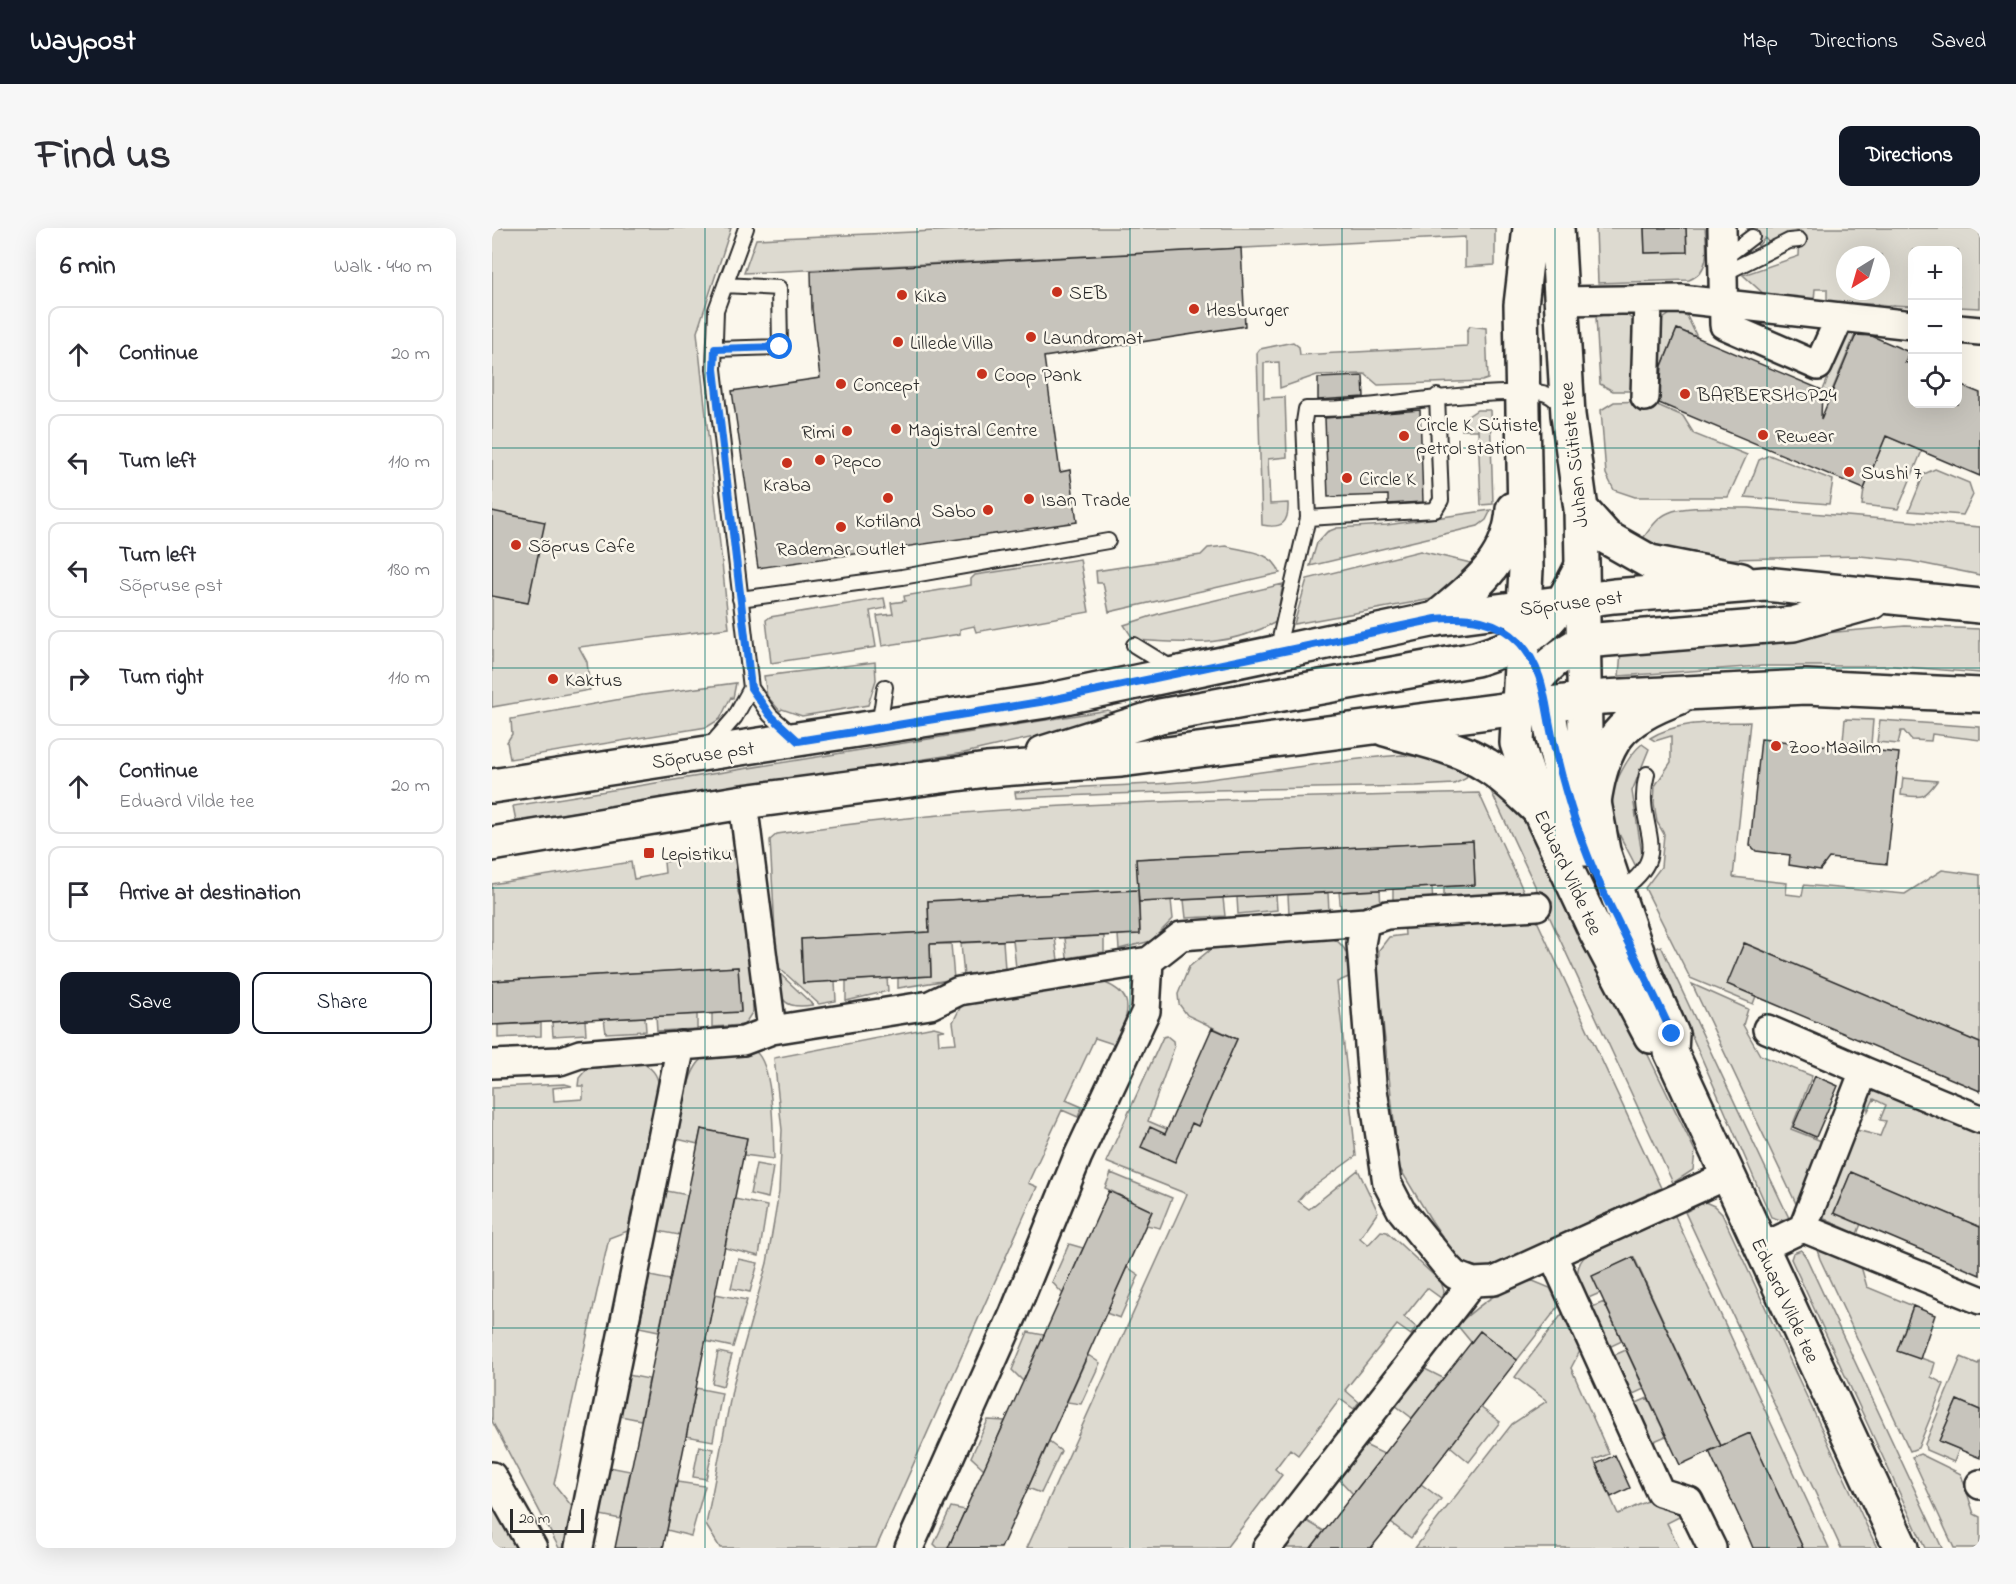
<!DOCTYPE html>
<html lang="en">
<head>
<meta charset="utf-8">
<style>
  body { margin:0; font-family:"Indie Flower",sans-serif; background:#f7f7f7; color:#2b2b33 }
  .controls { position:absolute; right:18px; top:18px; display:grid; overflow:hidden; border-radius:12px; box-shadow:0 6px 24px #0002 }
  .controls button { width:54px; height:54px; display:grid; place-items:center; padding:0; border:0; border-bottom:2px solid #e1e1e2; background:#fff; color:#2b2b33; font:30px sans-serif }
  .compass { position:absolute; left:1344px; top:18px; width:54px; height:54px; border-radius:50%; background:#fff; box-shadow:0 6px 24px #0002; rotate:217deg }
  .scale { position:absolute; left:18px; bottom:15px; width:74px; box-sizing:border-box; padding-left:6px; border:3px solid #2b2b2b; border-top:0; font-size:16px; line-height:21px; white-space:nowrap; color:#2b2b2b; -webkit-text-stroke:4px #fbf7ec; paint-order:stroke }
  .stop { position:absolute; width:18px; height:18px; margin:-14px; border:4px solid #1a73e8; border-radius:50%; background:#fff }
  .stop.end { background:#1a73e8; border-color:#fff; box-shadow:0 2px 6px #0008 }
  .list { margin:0; padding:0; list-style:none }
  h2 { display:flex; justify-content:space-between; align-items:center; height:78px; margin:0; padding:0 24px; font-size:26px }
  h2 small { font-size:20px; font-weight:400; color:#7c7c81 }
  .list li { display:grid; grid-template-columns:39px 1fr auto; gap:18px; align-items:center; box-sizing:border-box; height:96px; margin:0 12px 12px; padding:0 12px; border:2px solid #e1e1e2; border-radius:12px }
  .list b { display:block; font-size:22px; white-space:nowrap }
  .list p { margin:0; font-size:20px; white-space:nowrap; color:#7c7c81 }
  .list em { font-size:20px; font-style:normal; color:#7c7c81 }
  .actions { display:flex; gap:12px; padding:18px 24px }
  .actions a { flex:1; padding:14px 0; border:2px solid #111827; border-radius:12px; text-align:center; font-size:21px; color:#111827 }
  .actions .main { background:#111827; color:#fff }
  .icon { flex:none; width:33px; height:33px; fill:none; stroke:currentColor; stroke-width:2; stroke-linecap:round; stroke-linejoin:round }
  .map { position:relative; flex:none; width:1488px; height:1320px; overflow:hidden; border-radius:12px }
  header { display:flex; align-items:center; gap:36px; box-sizing:border-box; height:84px; padding:0 30px; background:#111827; color:#fff }
  header strong { font-size:28px }
  nav { display:flex; gap:33px; margin-inline-start:auto; font-size:21px }
  .intro { display:flex; align-items:center; justify-content:space-between; box-sizing:border-box; height:144px; padding:0 36px }
  h1 { margin:0; font-size:42px }
  .button { padding:15px 27px; border-radius:12px; background:#111827; color:#fff; font-size:21px; font-weight:700 }
  main { display:flex; gap:36px; padding:0 36px }
  aside { flex:1; background:#fff; border-radius:12px; box-shadow:0 6px 24px #0002 }
  .map>svg:first-child { display:block }
  .green { fill:#dddad0; stroke:#84827e; stroke-width:1.5; fill-rule:evenodd }
  .building { fill:#c7c4bc; stroke:#2b2b2b; stroke-width:1.5 }
  .lines { fill:none; stroke-linecap:round; stroke-linejoin:round }
  .service-casing { stroke:#2b2b2b; stroke-width:18 }
  .minor-casing { stroke:#2b2b2b; stroke-width:32 }
  .tertiary-casing { stroke:#2b2b2b; stroke-width:38 }
  .secondary-casing { stroke:#2b2b2b; stroke-width:38 }
  .service { stroke:#fbf7ec; stroke-width:14 }
  .minor { stroke:#fbf7ec; stroke-width:27 }
  .tertiary { stroke:#fbf7ec; stroke-width:33 }
  .secondary { stroke:#fbf7ec; stroke-width:33 }
  .route { stroke:#1a73e8; stroke-width:8 }
  .grid { fill:none; stroke:#0f766e; stroke-width:1.5; stroke-opacity:0.55 }
  .poi-dot { fill:#c8321e; stroke:#fbf7ec; stroke-width:2 }
  .labels { text-anchor:middle; stroke-width:5; stroke-linejoin:round; paint-order:stroke }
  .poi-label { font-size:20px; fill:#2b2b2b; stroke:#fbf7ec; text-anchor:start }
  .street-label { font-size:20px; fill:#2b2b2b; stroke:#fbf7ec }
</style>
</head>
<body>
<header>
<strong>Waypost</strong>
<nav><a>Map</a><a>Directions</a><a>Saved</a></nav>
</header>
<div class="intro"><h1>Find us</h1><a class="button">Directions</a></div>
<main>
<aside>
<h2>6 min<small>Walk · 440 m</small></h2>
<ul class="list">
<li><svg class="icon" aria-label="ahead" viewBox="0 0 24 24"><path d="M12 20V5M6 11l6-6 6 6"/></svg><div><b>Continue</b></div><em>20 m</em></li>
<li><svg class="icon" aria-label="left" viewBox="0 0 24 24"><path d="M17 20v-9H6M10 6l-5 5 5 5"/></svg><div><b>Turn left</b></div><em>110 m</em></li>
<li><svg class="icon" aria-label="left" viewBox="0 0 24 24"><path d="M17 20v-9H6M10 6l-5 5 5 5"/></svg><div><b>Turn left</b><p>Sõpruse pst</p></div><em>180 m</em></li>
<li><svg class="icon" aria-label="right" viewBox="0 0 24 24"><path d="M7 20v-9h11M14 6l5 5-5 5"/></svg><div><b>Turn right</b></div><em>110 m</em></li>
<li><svg class="icon" aria-label="ahead" viewBox="0 0 24 24"><path d="M12 20V5M6 11l6-6 6 6"/></svg><div><b>Continue</b><p>Eduard Vilde tee</p></div><em>20 m</em></li>
<li><svg class="icon" aria-label="arrive" viewBox="0 0 24 24"><path d="M6 21V4h12l-3 4 3 4H6"/></svg><div><b>Arrive at destination</b></div></li>
</ul>
<div class="actions"><a class="main">Save</a><a>Share</a></div>
</aside>
<div class="map">
<svg width="1488" height="1320" viewBox="0 0 1488 1320">
  <rect width="100%" height="100%" fill="#fbf7ec"/>
  <filter id="ink" filterUnits="userSpaceOnUse"><feTurbulence type="fractalNoise" baseFrequency=".0167" numOctaves="2"/><feDisplacementMap in="SourceGraphic" scale="12" xChannelSelector="R" yChannelSelector="G"/><feConvolveMatrix kernelMatrix="1 2 1 2 8 2 1 2 1" color-interpolation-filters="sRGB"/></filter>
  <g filter="url(#ink)">
    <path class="green" d="M0 0H239L205 104 237 400 87 419 95 434 98 462 0 479Z
      M511 0H1003V37L973 39V9L252 45 264 11Z
      M1104 0H1152L1153 25 1195 24 1194 0H1213C1215 19 1219 44 1197 52L1106 55Z
      M1255 0H1488V80L1466 79V22H1420V78L1335 74V61H1323L1322 73 1273 67 1251 47 1307 28 1308 3 1276 14 1273 10 1266 18ZM1353 27H1389V63H1353Z
      M1181 84 1194 86 1205 109 1185 101 1167 145 1168 93Z
      M1111 87H1135L1142 93 1144 163H1121L1108 156 1104 89Z
      M978 98 994 100 996 151 990 153 886 157 873 146 825 147 788 160 787 134 772 135V170L793 169 795 229 776 231 778 276 796 275C797 295 790 301 770 297L765 125 768 121 801 114 807 119 808 127 975 118V103Z
      M1365 102 1339 165 1331 162 1355 105Z
      M1156 173 1191 188 1202 206 1255 227 1236 269H1143L1122 262 1114 246 1109 182 1122 174Z
      M985 182H998L1001 276 989 277 986 202H970L973 190Z
      M1394 208 1430 223 1406 281 1370 277 1372 261Z
      M1277 227 1341 252 1337 276 1253 269 1267 232Z
      M1443 241 1477 255 1481 267 1471 287 1417 283 1432 246Z
      M1257 280 1488 299V347L1418 333 1368 328 1191 332 1147 316C1155 305 1164 290 1176 285 1195 276 1235 281 1257 280Z
      M999 282 994 292 986 298 818 338 825 315 835 304 845 300 895 297Z
      M734 318C753 323 781 323 788 345L617 384 611 355H605L604 343 709 327 716 320Z
      M928 323 987 337 958 363 940 371 802 396 815 351Z
      M588 331 597 384 484 404 482 398 468 401V406L390 418 385 388 401 386 399 375 413 373 412 368 479 357V351L483 347Z
      M791 356 784 394C735 420 696 415 642 412L632 397 669 385Z
      M392 370 394 380 378 383 384 419 279 435 274 392 278 389Z
      M1413 398 1488 401V445L1402 438H1270L1127 448 1129 423Z
      M383 434 384 452 376 477 310 488 290 481 288 483 275 468 272 448Z
      M244 455 241 470 239 469 228 491 215 499 18 531 15 514 20 506 19 491 151 467Z
      M616 482 620 485V491L472 525 24 593 21 578Z
      M1353 491 1381 492 1379 516 1351 513Z
      M1388 492 1488 499V512L1440 506 1439 513 1419 512 1412 503H1409L1406 516 1385 514Z
      M1258 494 1241 649 1295 655 1294 666 1310 668 1312 657 1413 666 1450 642 1488 647V815L1253 715 1264 768 1261 776 1198 750 1153 660 1169 639 1172 606 1165 594 1162 575 1163 558 1179 534V508L1163 513 1158 510C1188 492 1224 495 1258 494Z
      M1150 516 1157 521 1140 563 1150 627 1144 639C1137 623 1121 599 1118 583 1115 565 1136 527 1150 516Z
      M910 527 948 531 978 543 973 551 962 556 924 558 721 562 524 570 523 564C583 557 642 559 701 553 771 545 840 532 910 527Z
      M1411 550 1445 553C1432 571 1430 570 1409 567Z
      M1003 558 1048 606 1203 923 1201 942 1181 955 999 563Z
      M987 565 1035 671 952 676V659L983 657 981 613 645 631 646 662 436 673 437 704 309 711 311 755 343 753 344 773 327 776 285 738 278 612 285 606C517 571 753 572 987 565Z
      M244 622 246 664 255 684 261 783 252 797 220 799V785L249 783 246 739 0 753V656L139 634 142 651 173 645 172 634Z
      M940 659 941 677 901 679V661Z
      M888 662 889 680 849 683 847 664Z
      M836 665 837 683 797 685 796 667Z
      M784 667 785 682 746 686 745 669Z
      M731 670 733 688 694 690 692 672Z
      M679 672 681 691 659 713 627 721 626 707 648 705 647 674Z
      M1041 684 1169 960 1008 1035 995 1040 977 1039 963 1027 939 992 907 939 886 749 887 722 897 709 913 707 912 693Z
      M612 708V724L575 730 573 710Z
      M563 710 566 732 524 740 521 712Z
      M840 710C856 718 857 732 859 748L845 754 864 928 813 965 806 973 817 981 866 942 886 984 868 1010 876 1017 889 1003 895 1004 949 1054 952 1063 949 1070 935 1060 912 1089 924 1099 919 1107 905 1097 853 1162 867 1174 862 1181 848 1171 806 1227 798 1221 783 1241 790 1247 734 1320H535L695 966 614 934 671 809 675 808 681 813 682 820 656 893 691 908 698 895 706 898 745 811 695 787 687 776 686 766 697 739 719 721 733 715Z
      M511 713 513 741 472 749 469 715Z
      M438 716H459L462 751 406 760V750L439 748Z
      M1169 718 1297 990 1289 992 1279 989 1162 721Z
      M285 743 321 777C289 782 288 771 285 743Z
      M395 750 396 763 354 773V753Z
      M611 754C636 764 640 776 630 800 628 806 626 812 621 816L603 810 574 872 590 879 586 889 570 882 536 955 545 959 384 1320H228L214 1297 241 1157 275 1035 287 964 290 902 282 830 442 799 453 802 446 803 447 816 464 815 461 794 469 778 482 773Z
      M1200 756 1256 781 1251 797 1268 827 1320 848 1299 901 1337 916 1307 982Z
      M205 786V801L165 803 164 788Z
      M153 789 154 803 114 805 112 791Z
      M93 792 94 806 61 808 60 794Z
      M49 795V808L6 810V797Z
      M264 824C282 839 281 907 282 931L252 927 255 910 209 901 206 916 185 911C190 890 193 841 213 829 226 822 249 824 264 824Z
      M147 833C156 838 163 842 166 853 172 877 147 971 141 1001L117 1010 62 1256 82 1281 74 1315 78 1319 67 1320 0 1193V859L73 856 80 858 61 860 62 873 91 871V858H86L87 850 98 837Z
      M1379 860 1488 901V999L1359 945 1342 984 1369 996 1365 1006 1324 987 1360 901 1388 908 1394 893 1388 892 1394 877 1382 871 1376 883 1375 866Z
      M264 936 281 939 276 970 258 966Z
      M619 945 680 970 668 1000 654 997 660 983 613 960Z
      M175 963 196 967 187 1007 166 1003Z
      M243 971 275 978 267 1028 233 1020Z
      M1213 974 1222 978 1230 986 1385 1320H1349L1193 984Z
      M1182 986 1337 1320H1311L1258 1205 1229 1218 1142 1029 1101 1048 1108 1065 1094 1071C1086 1054 1079 1038 1097 1025Z
      M577 1016 591 1020 571 1066 560 1054Z
      M1323 1016 1368 1035 1375 1059 1421 1078 1406 1122 1443 1135 1439 1149 1452 1156 1426 1220 1418 1223 1328 1031Z
      M1309 1022 1314 1029 1450 1320H1433L1299 1031 1301 1025Z
      M246 1031 266 1035 258 1064 239 1060Z
      M635 1039 647 1047 628 1090 614 1085Z
      M158 1048 178 1052 167 1103 147 1099Z
      M1041 1053 1058 1060 1067 1078 1025 1132 988 1103 979 1114 965 1097C987 1077 1012 1057 1041 1053Z
      M223 1066 255 1072 241 1119 213 1113Z
      M1112 1074 1130 1113 1115 1120 1098 1080Z
      M1070 1086 1088 1123 1079 1140 1117 1226 1102 1232 1126 1286C1157 1275 1164 1259 1191 1287L1175 1295 1187 1320H923L1020 1196 1055 1173 1023 1149Z
      M536 1104 552 1107 531 1153 520 1142Z
      M1134 1122 1152 1161 1137 1168 1120 1128Z
      M226 1124 240 1127 231 1158 220 1155Z
      M596 1127 608 1135 589 1176 575 1174Z
      M1469 1129 1486 1136 1488 1133V1182L1465 1172 1447 1213 1467 1221 1462 1234 1434 1222 1433 1216Z
      M931 1140 951 1150 920 1190 903 1177Z
      M136 1147 157 1151 149 1192 128 1188Z
      M204 1160 230 1165 221 1213 194 1208Z
      M1156 1170 1174 1208 1160 1214 1142 1176Z
      M988 1179 1008 1194 977 1234 958 1218Z
      M496 1192 513 1193 492 1241 479 1229Z
      M557 1214 569 1223 549 1265 536 1260Z
      M873 1217 892 1226 861 1266 847 1251Z
      M207 1218 221 1221 214 1251 201 1249Z
      M1428 1226 1469 1246 1482 1286 1488 1289V1320H1462L1420 1229Z
      M117 1239 138 1243 129 1291 108 1287Z
      M185 1254 213 1258 199 1308 175 1302Z
      M929 1256 949 1271 919 1310 899 1295Z
      M0 1266 30 1320H0Z
      M459 1279 473 1282 456 1320H446L442 1316Z
      M815 1293 832 1303 819 1320H793Z"/>
    <path class="building" d="M1152 0H1194L1195 24 1153 25Z
      M749 20 753 98 552 129 568 244 578 242 585 294 266 340 240 163 328 150 320 81 319 43Z
      M1185 101 1330 162 1329 191 1364 107 1380 108 1417 124 1413 134 1420 137V176H1466V156L1488 165V248L1394 208 1372 261 1167 175 1170 138Z
      M871 148 872 169 826 172V150Z
      M928 182 931 274 896 276V267L836 269 833 190Z
      M0 283 53 294 36 375 0 368Z
      M1269 511 1407 525 1395 636 1337 630 1328 642 1297 637 1298 627 1264 623 1258 617Z
      M981 613 983 657 647 674 644 631Z
      M646 662 648 706 438 716 439 748 311 755 309 711 437 704 436 673Z
      M1252 715 1488 815V863L1235 756Z
      M246 739 249 784 0 797V753Z
      M720 800 745 811 706 898 700 895 683 934 649 919 658 899 673 906Z
      M1323 848 1346 858 1324 909 1301 899Z
      M209 901 255 910 175 1302 171 1320H123Z
      M1359 944 1488 999V1047L1342 985Z
      M617 963 660 983 604 1108 509 1320H456Z
      M1141 1029 1229 1218 1188 1237 1100 1048Z
      M1421 1078 1443 1087 1428 1131 1405 1123Z
      M988 1103 1025 1132 899 1295 879 1320H819Z
      M1465 1172 1488 1182V1230L1447 1213Z
      M1258 1205 1311 1320H1261L1256 1308 1217 1223Z
      M1123 1227 1138 1260 1119 1269 1104 1236Z"/>
    <g class="lines">
      <defs>
        <path id="service" d="M254 0 224 82 222 141 259 460 278 487 303 509
          M1231 31 1260 9
          M1231 46 1297 13 1307 12
          M223 121 288 119 287 60 233 57
          M816 290 943 282 949 272 945 168
          M248 371 410 349 616 313
          M642 417 681 441
          M785 423 816 290 812 194 814 181C881 182 946 166 1013 165 1025 165 1043 162 1054 166 1062 169 1067 175 1071 181
          M387 498 393 459
          M217 519 243 489 259 460
          M1125 665C1188 624 1140 602 1155 546"/>
        <path id="minor" d="M1230 0 1232 97 1326 138 1344 98V90
          M1069 73 1189 71 1420 97
          M1466 101 1488 103
          M1153 169 1156 73
          M251 574 280 802 438 777 467 763 657 733 689 708 873 694 869 716 880 855 895 955 909 982 956 1040 963 1047 981 1054 1002 1053 1236 947
          M873 694 895 687 1045 678
          M1275 801 1372 843
          M0 836 68 833 88 826 251 813 280 802
          M1311 1000 1488 1072
          M1269 1020 1311 1000 1372 843 1488 891
          M1061 1028 1168 1264 1197 1273 1220 1320
          M0 1248 41 1320
          M1488 1256V1257
          M87 1319 189 817
          M417 1320 522 1085 586 928 654 783 657 733
          M775 1320 981 1054"/>
        <path id="tertiary" d="M1038 0 1029 77 1034 341 1025 515 1047 582 1104 704 1159 808
          M1065 0 1076 187 1089 281 1093 503 1102 574 1111 623 1125 665 1152 744 1180 806 1179 824 1409 1320
          M1089 281 1114 309 1158 334 1249 352
          M944 391C981 359 1018 334 1021 281
          M1056 476C1062 526 1075 574 1094 621"/>
        <path id="secondary" d="M1025 480C1046 446 1057 433 1092 413L1301 396 1380 374
          M893 501C926 511 965 518 994 537 1014 549 1030 566 1047 582
          M551 525 668 488 984 431C1046 412 1062 395 1090 338
          M0 558 554 473 944 391 1122 368 1273 356 1488 378
          M1102 574C1111 513 1128 491 1186 470
          M0 616 251 574 495 542 629 532 1111 469 1314 459 1488 467"/>
      </defs>
      <use href="#service" class="service-casing"/>
      <use href="#minor" class="minor-casing"/>
      <use href="#tertiary" class="tertiary-casing"/>
      <use href="#secondary" class="secondary-casing"/>
      <use href="#service" class="service"/>
      <use href="#minor" class="minor"/>
      <use href="#tertiary" class="tertiary"/>
      <use href="#secondary" class="secondary"/>
    </g>
  </g>
  <g class="lines" filter="url(#ink)">
    <path class="route" d="M288 119 223 121 222 141 259 460 278 487 306 513 554 473 944 391C975 388 1005 391 1028 415 1053 442 1053 479 1061 512 1072 562 1088 613 1109 659 1132 708 1158 756 1180 806"/>
  </g>
  <path class="grid" d="M213 0V1320M425 0V1320M638 0V1320M850 0V1320M1063 0V1320M1275 0V1320M0 220H1488M0 440H1488M0 660H1488M0 880H1488M0 1100H1488"/>
  <g class="poi-dot">
    <circle cx="565" cy="64" r="6"/>
    <circle cx="410" cy="67" r="6"/>
    <circle cx="702" cy="81" r="6"/>
    <circle cx="539" cy="109" r="6"/>
    <circle cx="406" cy="114" r="6"/>
    <circle cx="490" cy="146" r="6"/>
    <circle cx="349" cy="156" r="6"/>
    <circle cx="1193" cy="166" r="6"/>
    <circle cx="404" cy="201" r="6"/>
    <circle cx="355" cy="203" r="6"/>
    <circle cx="1271" cy="207" r="6"/>
    <circle cx="912" cy="208" r="6"/>
    <circle cx="328" cy="232" r="6"/>
    <circle cx="295" cy="235" r="6"/>
    <circle cx="1357" cy="244" r="6"/>
    <circle cx="855" cy="250" r="6"/>
    <circle cx="396" cy="270" r="6"/>
    <circle cx="537" cy="271" r="6"/>
    <circle cx="496" cy="282" r="6"/>
    <circle cx="349" cy="299" r="6"/>
    <circle cx="24" cy="317" r="6"/>
    <circle cx="61" cy="451" r="6"/>
    <circle cx="1284" cy="518" r="6"/>
    <rect x="151" y="619" width="12" height="12" rx="3"/>
  </g>
  <g class="labels">
    <g class="poi-label">
      <text x="577" y="71">SEB</text>
      <text x="422" y="74">Kika</text>
      <text x="714" y="88">Hesburger</text>
      <text x="551" y="116">Laundromat</text>
      <text x="418" y="121">Lillede Villa</text>
      <text x="502" y="153">Coop Pank</text>
      <text x="361" y="163">Concept</text>
      <text x="1205" y="173">BARBERSHOP24</text>
      <text x="924" y="203">Circle K Sütiste<tspan x="924" dy="23">petrol station</tspan></text>
      <text x="416" y="208">Magistral Centre</text>
      <text x="343" y="210" text-anchor="end">Rimi</text>
      <text x="1283" y="214">Rewear</text>
      <text x="340" y="239">Pepco</text>
      <text x="1369" y="251">Sushi 7</text>
      <text x="867" y="257">Circle K</text>
      <text x="295" y="263" text-anchor="middle">Kraba</text>
      <text x="549" y="278">Isan Trade</text>
      <text x="484" y="289" text-anchor="end">Sabo</text>
      <text x="396" y="299" text-anchor="middle">Kotiland</text>
      <text x="36" y="324">Sõprus Cafe</text>
      <text x="349" y="327" text-anchor="middle">Rademar Outlet</text>
      <text x="73" y="458">Kaktus</text>
      <text x="1296" y="525">Zoo Maailm</text>
      <text x="169" y="632">Lepistiku</text>
    </g>
    <g class="street-label">
      <text transform="translate(1081 227) rotate(-96)" y="7">Juhan Sütiste tee</text>
      <text transform="translate(1079 374) rotate(-7)" y="7">Sõpruse pst</text>
      <text transform="translate(211 526) rotate(-8)" y="7">Sõpruse pst</text>
      <text transform="translate(1077 644) rotate(65)" y="7">Eduard Vilde tee</text>
      <text transform="translate(1294 1072) rotate(65)" y="7">Eduard Vilde tee</text>
    </g>
  </g>
</svg>
<div class="controls">
<button>+</button>
<button>−</button>
<button><svg class="icon" aria-label="locate" viewBox="0 0 24 24"><circle cx="12" cy="12" r="6"/><path d="M12 2v4M12 18v4M2 12h4M18 12h4"/></svg></button>
</div>
<svg class="compass" viewBox="-18 -18 36 36"><path d="M0-13l5 13h-10z" fill="#e53935"/><path d="M0 13l5-13h-10z" fill="#7c7c81"/></svg>
<div class="scale">20 m</div>
<div class="stop" style="left:288px;top:119px"></div>
<div class="stop end" style="left:1180px;top:806px"></div>
</div>
</main>
</body>
</html>
